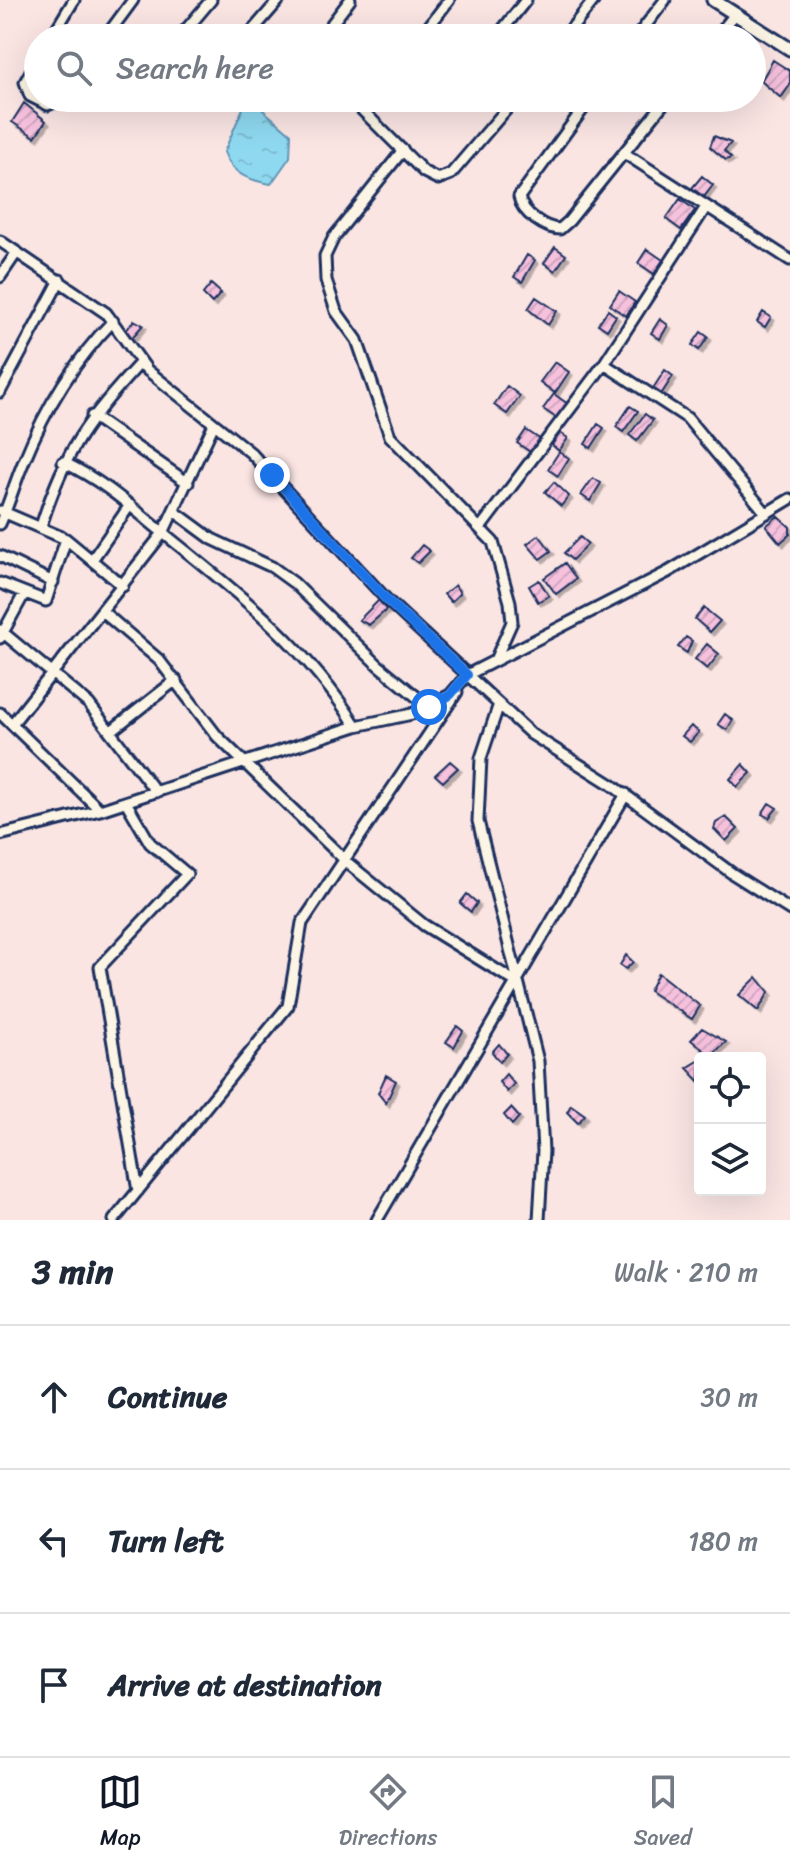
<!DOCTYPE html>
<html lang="en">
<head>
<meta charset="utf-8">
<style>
  body { margin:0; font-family:Sriracha,sans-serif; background:#f2f2f3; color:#1f2937 }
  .controls { position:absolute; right:24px; bottom:24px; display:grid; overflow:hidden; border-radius:8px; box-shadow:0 8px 32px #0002 }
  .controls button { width:72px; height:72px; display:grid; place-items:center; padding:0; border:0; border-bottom:2px solid #e0e1e3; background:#fff; color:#1f2937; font:40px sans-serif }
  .stop { position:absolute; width:24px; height:24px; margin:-18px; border:6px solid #1a73e8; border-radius:50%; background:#fff }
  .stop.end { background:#1a73e8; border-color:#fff; box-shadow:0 2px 8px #0008 }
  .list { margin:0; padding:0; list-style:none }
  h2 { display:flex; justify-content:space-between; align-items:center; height:104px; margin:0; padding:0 32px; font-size:34px }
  h2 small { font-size:26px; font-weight:400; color:#747a83 }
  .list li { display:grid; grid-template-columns:52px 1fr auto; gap:24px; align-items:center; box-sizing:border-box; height:144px; padding:0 32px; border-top:2px solid #e0e1e3 }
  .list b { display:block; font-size:30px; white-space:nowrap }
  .list em { font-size:26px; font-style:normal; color:#747a83 }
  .icon { flex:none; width:44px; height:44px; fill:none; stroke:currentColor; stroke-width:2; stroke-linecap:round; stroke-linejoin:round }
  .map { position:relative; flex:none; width:790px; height:1220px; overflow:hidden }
  .search { position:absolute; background:#fff; box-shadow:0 8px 32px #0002; left:24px; right:24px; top:24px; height:88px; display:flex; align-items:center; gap:20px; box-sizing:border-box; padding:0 28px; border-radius:44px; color:#747a83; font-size:30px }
  .sheet { height:536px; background:#fff }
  nav { display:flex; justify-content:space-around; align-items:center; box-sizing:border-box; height:112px; border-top:2px solid #e0e1e3; background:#fff; font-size:22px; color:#747a83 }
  nav a { display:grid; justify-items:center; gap:4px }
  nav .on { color:#111827 }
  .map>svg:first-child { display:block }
  .water { fill:url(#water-ripples); stroke:#6195b6; stroke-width:2 }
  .building { fill:url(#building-hatch); stroke:#1b2f5e; stroke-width:2; filter:url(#shadow) }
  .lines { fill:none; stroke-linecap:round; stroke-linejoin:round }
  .minor-casing { stroke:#1b2f5e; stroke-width:15 }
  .tertiary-casing { stroke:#1b2f5e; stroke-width:17 }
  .minor { stroke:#fcf5e5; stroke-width:9 }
  .tertiary { stroke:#fcf5e5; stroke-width:11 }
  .route { stroke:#1a73e8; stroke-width:10 }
</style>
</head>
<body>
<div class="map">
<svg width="790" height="1220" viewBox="0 0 790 1220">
  <defs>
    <pattern id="water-ripples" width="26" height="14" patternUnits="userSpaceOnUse" patternTransform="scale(2)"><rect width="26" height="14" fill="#8fd9f0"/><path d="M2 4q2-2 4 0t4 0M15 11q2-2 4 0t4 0" fill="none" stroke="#7bbbd0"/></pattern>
    <pattern id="building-hatch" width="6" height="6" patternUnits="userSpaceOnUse" patternTransform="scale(2)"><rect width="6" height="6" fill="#f6c1dd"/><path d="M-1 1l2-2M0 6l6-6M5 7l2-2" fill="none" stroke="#d2a6c0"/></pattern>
    <filter id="shadow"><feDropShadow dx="3.5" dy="3.5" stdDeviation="0" flood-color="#0004"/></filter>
  </defs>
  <rect width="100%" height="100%" fill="#fae5e3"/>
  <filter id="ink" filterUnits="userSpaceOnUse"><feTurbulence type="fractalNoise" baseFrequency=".0125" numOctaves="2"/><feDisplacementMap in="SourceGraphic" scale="16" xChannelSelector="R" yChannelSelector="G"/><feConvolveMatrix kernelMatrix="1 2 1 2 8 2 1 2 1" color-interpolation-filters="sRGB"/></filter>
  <g filter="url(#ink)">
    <path class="water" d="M246 101 257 105 291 134 290 157 271 184C249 180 232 175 224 152Z"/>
    <path class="building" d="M773 60 790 71V85L781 98 761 81Z
      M24 103 46 121 35 137 12 122Z
      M714 136 731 143 724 151 731 158 726 160 710 147Z
      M702 176 713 185 704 197 692 188Z
      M680 199 695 210 681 230 666 219Z
      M555 247 566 255 555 271 544 263Z
      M647 249 663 260 654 274 638 263Z
      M527 255 535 260 522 282 514 277Z
      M211 284 221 293 212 303 203 294Z
      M619 291 635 302 626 316 610 305Z
      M536 297 557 311 548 325 528 309Z
      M608 310 616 316 607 330 598 324Z
      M763 312 771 317 765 327 757 322Z
      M660 319 668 325 660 339 651 333Z
      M134 320 143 325 131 339 126 331Z
      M701 332 708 337 699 350 692 345Z
      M555 362 569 372 555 393 540 382Z
      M665 370 673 376 660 396 652 390Z
      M507 386 520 396 507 414 494 405Z
      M554 394 572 407 561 421 543 409Z
      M630 406 638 411 623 432 616 427Z
      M645 414 653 420 637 441 629 435Z
      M598 424 604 428 591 448 585 444Z
      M526 430 541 440 532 453 517 443Z
      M560 433 568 438 559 451 552 445Z
      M559 452 569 458 558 476 548 469Z
      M593 478 601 483 590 501 581 495Z
      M554 482 569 496 561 506 545 492Z
      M778 516 790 527V534L780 543 766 526Z
      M539 535 551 551 540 559 527 544Z
      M580 537 588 544 572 560 564 553Z
      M422 545 430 551 418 563 411 558Z
      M565 563 576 579 556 594 544 578Z
      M539 580 549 596 538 602 529 586Z
      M455 585 460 593 451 602 444 594Z
      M379 600 386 610 369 625 359 620Z
      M704 608 720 621 710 632 695 619Z
      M686 637 692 641 687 653 678 647Z
      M707 644 719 654 707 669 695 659Z
      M725 714 733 720 727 730 718 724Z
      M691 726 699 732 690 742 682 736Z
      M450 761 458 768 443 782 435 775Z
      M743 764 751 773 737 787 730 779Z
      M769 803 777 808 769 818 762 814Z
      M726 817 738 829 726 841 714 829 716 823Z
      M467 894 477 903 471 912 460 903Z
      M626 955 633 962 626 969 620 965Z
      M658 973 700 1006 692 1019 649 991Z
      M757 977 769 992 758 1011 739 995Z
      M457 1026 463 1031 454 1047 446 1042Z
      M702 1028 726 1042 711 1056 691 1040Z
      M499 1044 507 1054 500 1062 492 1052Z
      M700 1060V1082L687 1068Z
      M506 1074 514 1084 507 1092 499 1082Z
      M386 1075 396 1081 386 1103 378 1093Z
      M571 1105 585 1115 578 1123 567 1112Z
      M511 1108 519 1117 512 1125 504 1115Z"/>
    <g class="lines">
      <defs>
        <path id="minor" d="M426 30 438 38
          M51 38 74 0
          M105 38 133 0
          M179 38 211 0
          M246 38 279 0
          M321 38 350 0
          M420 38 449 0
          M496 38 526 0
          M564 38 594 0
          M636 38 665 0
          M716 38 735 14
          M38 59 25 82 30 96 48 105 64 98
          M350 98 424 172 438 179 451 174 516 98
          M591 98 519 197C522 213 545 229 560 229L569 221 668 98
          M361 107 369 98
          M403 150 334 237 325 256 326 280 336 311 357 340 390 436 493 542 510 602 512 622 496 658
          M624 153 790 260
          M0 241 106 313 147 370 251 453 388 601 531 734 612 785 733 874 790 910
          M0 277 17 252
          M604 364 687 418 766 513
          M0 392 60 280
          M92 416 188 483
          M63 462C109 484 133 509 172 540 242 596 308 649 356 726
          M1 511 66 539 123 586
          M174 511 212 539 272 567 294 583 378 665 429 707
          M0 524C9 504 15 482 24 461 45 409 74 361 113 321
          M41 526C66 448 87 421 141 362
          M481 527 604 364 706 207
          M0 556 53 582
          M92 560 130 505
          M0 583 46 601 66 539
          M103 612 159 660 217 736 349 864 424 925 516 982
          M0 630 89 704 156 792
          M0 638 24 594
          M499 704 481 758 478 821 538 1061 543 1151 539 1220
          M0 713 100 810
          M12 724 163 533 214 424
          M111 731 176 680
          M126 802 150 843 187 874 100 967 138 1191
          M0 835 100 810 356 726 412 714 450 695 467 675 668 572 790 499
          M114 1220 288 1006 302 923 457 692
          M377 1220 626 794"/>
        <path id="tertiary" d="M713 0 790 49"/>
      </defs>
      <use href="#minor" class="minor-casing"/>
      <use href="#tertiary" class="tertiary-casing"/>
      <use href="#minor" class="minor"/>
      <use href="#tertiary" class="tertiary"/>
    </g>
  </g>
  <g class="lines" filter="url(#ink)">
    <path class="route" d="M272 475 388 601 467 675 450 695 429 707"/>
  </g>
</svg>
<div class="controls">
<button><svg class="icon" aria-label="locate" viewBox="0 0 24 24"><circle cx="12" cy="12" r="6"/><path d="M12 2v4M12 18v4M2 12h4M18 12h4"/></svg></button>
<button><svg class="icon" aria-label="layers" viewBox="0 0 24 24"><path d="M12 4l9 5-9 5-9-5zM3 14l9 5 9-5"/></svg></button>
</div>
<div class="stop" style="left:429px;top:707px"></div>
<div class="stop end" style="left:272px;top:475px"></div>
<div class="search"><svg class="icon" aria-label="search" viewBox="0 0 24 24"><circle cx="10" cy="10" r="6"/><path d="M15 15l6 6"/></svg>Search here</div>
</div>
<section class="sheet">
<h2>3 min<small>Walk · 210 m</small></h2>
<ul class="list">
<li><svg class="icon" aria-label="ahead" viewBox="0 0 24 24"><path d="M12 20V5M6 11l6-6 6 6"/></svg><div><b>Continue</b></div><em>30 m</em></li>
<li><svg class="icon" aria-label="left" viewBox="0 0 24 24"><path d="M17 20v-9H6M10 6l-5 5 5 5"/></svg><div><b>Turn left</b></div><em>180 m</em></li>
<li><svg class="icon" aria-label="arrive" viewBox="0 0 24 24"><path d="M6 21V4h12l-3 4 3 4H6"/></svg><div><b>Arrive at destination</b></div></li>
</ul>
</section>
<nav>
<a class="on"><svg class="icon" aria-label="map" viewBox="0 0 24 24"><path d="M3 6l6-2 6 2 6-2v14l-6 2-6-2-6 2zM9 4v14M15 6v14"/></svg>Map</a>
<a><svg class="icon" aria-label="directions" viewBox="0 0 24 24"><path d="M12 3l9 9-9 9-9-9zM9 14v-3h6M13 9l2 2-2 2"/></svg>Directions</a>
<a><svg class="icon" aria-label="saved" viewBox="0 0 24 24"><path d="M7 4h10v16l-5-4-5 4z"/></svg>Saved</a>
</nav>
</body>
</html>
